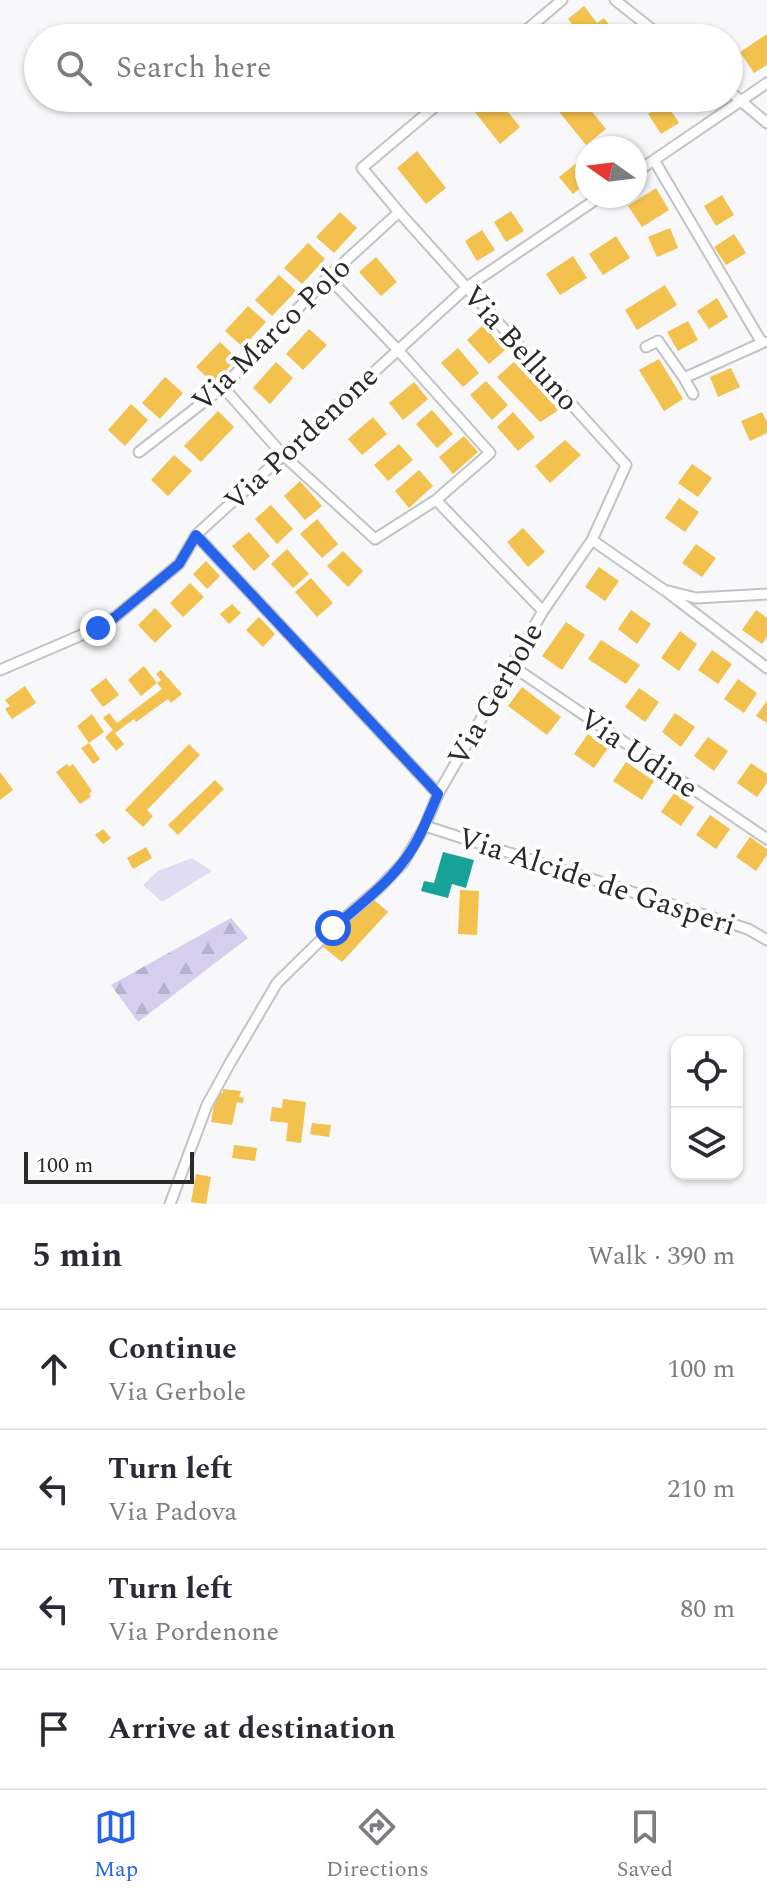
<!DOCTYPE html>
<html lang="en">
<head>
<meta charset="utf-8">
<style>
  body { margin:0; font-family:Spectral,serif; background:#f2f2f3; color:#2b2b33 }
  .controls { position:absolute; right:24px; bottom:24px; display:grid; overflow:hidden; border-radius:16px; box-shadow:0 2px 6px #0004 }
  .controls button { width:72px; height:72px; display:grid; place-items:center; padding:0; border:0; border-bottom:2px solid #e1e1e2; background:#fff; color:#2b2b33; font:40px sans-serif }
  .compass { position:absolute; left:575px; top:136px; width:72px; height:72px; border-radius:50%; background:#fff; box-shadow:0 2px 6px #0004; rotate:284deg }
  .scale { position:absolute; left:24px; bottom:20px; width:170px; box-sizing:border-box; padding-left:8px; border:4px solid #2a2a2b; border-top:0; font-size:22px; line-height:28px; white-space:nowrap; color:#2a2a2b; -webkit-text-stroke:6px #fff; paint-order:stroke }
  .stop { position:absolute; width:24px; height:24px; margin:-18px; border:6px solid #2563eb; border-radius:50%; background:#fff }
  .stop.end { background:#2563eb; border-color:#fff; box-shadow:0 2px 8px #0008 }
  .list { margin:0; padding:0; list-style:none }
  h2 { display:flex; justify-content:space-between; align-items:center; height:104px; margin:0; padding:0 32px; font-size:34px }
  h2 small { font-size:26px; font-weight:400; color:#7c7c81 }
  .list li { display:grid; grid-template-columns:52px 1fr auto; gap:24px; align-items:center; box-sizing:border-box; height:120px; padding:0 32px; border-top:2px solid #e1e1e2 }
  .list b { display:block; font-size:30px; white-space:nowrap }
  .list p { margin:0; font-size:26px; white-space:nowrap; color:#7c7c81 }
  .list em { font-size:26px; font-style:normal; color:#7c7c81 }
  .icon { flex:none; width:44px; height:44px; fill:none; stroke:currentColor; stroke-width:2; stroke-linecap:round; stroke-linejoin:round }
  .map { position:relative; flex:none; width:767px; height:1204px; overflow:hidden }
  .search { position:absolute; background:#fff; box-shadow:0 2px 6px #0004; left:24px; right:24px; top:24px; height:88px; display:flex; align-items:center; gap:20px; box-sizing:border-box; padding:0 28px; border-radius:44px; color:#7c7c81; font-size:30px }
  .sheet { height:584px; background:#fff }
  nav { display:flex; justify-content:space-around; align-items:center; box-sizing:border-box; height:112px; border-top:2px solid #e1e1e2; background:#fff; font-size:22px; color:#7c7c81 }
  nav a { display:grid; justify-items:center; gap:4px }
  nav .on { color:#2563eb }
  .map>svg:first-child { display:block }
  .green { fill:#e0dcf2 }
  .forest { fill:url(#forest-firs) }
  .homes { fill:#f2c14e }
  .public { fill:#17a398 }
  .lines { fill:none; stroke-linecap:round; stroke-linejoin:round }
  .minor-casing { stroke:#c3c2c4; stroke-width:13 }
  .minor { stroke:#fefefe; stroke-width:9 }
  .route { stroke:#2563eb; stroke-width:10 }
  .labels { text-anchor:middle; stroke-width:8; stroke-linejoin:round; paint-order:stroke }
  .street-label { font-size:30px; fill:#2a2a2b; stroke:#fff }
</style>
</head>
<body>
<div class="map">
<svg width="767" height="1204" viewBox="0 0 767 1204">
  <defs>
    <pattern id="forest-firs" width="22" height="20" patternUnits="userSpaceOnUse" patternTransform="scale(2)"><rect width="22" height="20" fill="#d5cfed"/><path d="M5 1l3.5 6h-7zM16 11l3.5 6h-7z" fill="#b7b2cb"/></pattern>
  </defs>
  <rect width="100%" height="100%" fill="#f8f7f9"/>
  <path class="green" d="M192 858 212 871 162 902 143 885 158 871Z"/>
  <path class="forest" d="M231 918 248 938 138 1022 111 985Z"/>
  <path class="homes" d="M584 6 597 23 604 18 615 33 617 30 623 38H592L590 35 583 38 568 19Z
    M566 29 573 38H555Z
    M767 34V65L754 73 740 52Z
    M482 98H497L520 127 500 144 471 107Z
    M570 98H581L606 129 586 145 557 109Z
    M666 103 679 123 661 134 648 114Z
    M616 136 625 148H601Z
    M417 151 446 188 426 204 397 168Z
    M583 158 587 163V182L573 194 559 177Z
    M656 188 669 210 642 227 628 206Z
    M722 195 734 215 716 226 704 206Z
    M511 211 524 231 506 242 494 222Z
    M340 212 357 228 334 253 316 237Z
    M670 228 678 248 657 257 648 237Z
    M482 230 495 250 477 261 465 241Z
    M734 234 746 253 726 265 714 247Z
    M616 236 630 258 603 275 589 254Z
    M308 243 325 259 302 284 284 268Z
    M573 256 587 278 560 295 546 274Z
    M376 257 397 282 381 296 359 272Z
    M279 275 296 291 272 316 255 300Z
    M665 285 677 305 637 330 625 310Z
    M717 298 728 317 709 329 697 311Z
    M248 306 266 322 243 347 225 331Z
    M688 321 698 340 678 351 667 332Z
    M483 325 505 350 489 364 467 340Z
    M309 329 327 345 303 370 286 354Z
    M220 342 237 358 214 384 196 367Z
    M458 348 479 373 463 387 441 363Z
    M659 359 683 399 664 411 639 370Z
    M276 362 293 378 270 404 253 388Z
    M514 362 559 410 540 422 497 377Z
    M731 368 740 387 718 397 710 377Z
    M165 377 183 393 160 419 142 403Z
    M486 381 508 405 492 420 470 395Z
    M414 382 428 399 403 420 389 403Z
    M131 404 148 420 125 446 108 430Z
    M432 410 453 434 437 448 416 424Z
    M218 411 234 427 201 462 184 446Z
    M513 412 535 437 518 451 497 427Z
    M762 412 767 422V433L750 441 741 421Z
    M373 417 387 434 362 455 348 439Z
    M464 436 478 452 453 474 439 457Z
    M565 440 581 455 550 483 535 466Z
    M399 444 413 460 388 481 374 465Z
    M174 455 192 471 168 496 151 480Z
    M692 464 712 478 698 497 678 483Z
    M419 470 433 486 409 508 395 491Z
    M300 481 322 506 305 520 284 496Z
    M679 498 699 512 685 532 665 518Z
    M271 505 293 529 277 544 255 519Z
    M317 519 338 544 322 558 300 534Z
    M523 528 545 552 528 567 507 542Z
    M249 532 270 556 254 571 232 546Z
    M696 544 716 558 702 577 682 563Z
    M287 549 309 574 293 588 271 564Z
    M343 551 363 571 348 587 327 566Z
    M206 561 220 576 207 589 193 574Z
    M599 567 619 581 605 601 585 587Z
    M311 578 333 603 317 617 295 592Z
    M190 583 204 597 183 617 170 603Z
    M232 604 241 613 229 624 220 614Z
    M155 608 172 626 155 643 138 625Z
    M631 610 651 624 637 644 618 629Z
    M756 610 767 618V637L762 644 742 630Z
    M259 617 275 634 263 647 246 630Z
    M566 622 585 635 562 670 542 656Z
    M680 631 697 644 679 671 661 658Z
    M601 640 640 665 626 684 588 659Z
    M712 650 732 664 718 684 698 670Z
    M144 666 157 683 141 696 128 680Z
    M161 670 182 694 171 703 168 699 136 722 134 719 115 733 124 744 116 751 105 737 113 730 103 718 109 713 117 723 162 689 157 683 161 680 156 674Z
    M106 678 119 695 103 707 90 690Z
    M738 679 757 693 744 713 724 699Z
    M25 686 36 703 12 719 5 709 10 706 5 700Z
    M522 687 561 717 547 735 508 706Z
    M639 688 659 702 645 722 625 707Z
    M767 701V723L756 716Z
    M675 713 695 727 681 747 662 732Z
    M92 714 104 732 89 743 77 726Z
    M588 734 608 748 594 768 574 754Z
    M708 737 728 751 714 771 694 756Z
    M89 743 100 759 93 764 81 748Z
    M189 744 200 755 147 810 153 816 143 827 125 810Z
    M626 762 654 781 642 800 613 781Z
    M751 763 767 774V783L757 797 737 783Z
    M67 764 69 767 73 764 92 791 89 794 91 797 80 804 56 772Z
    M0 772 13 790 0 800Z
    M215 780 224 789 178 835 168 825Z
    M674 793 694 807 681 826 661 812Z
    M710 815 730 829 716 849 696 835Z
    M103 829 111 838 103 844 95 835Z
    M750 837 767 849V855L756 871 736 857Z
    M146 847 152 858 133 869 127 858Z
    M460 890 479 891 477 935 458 934Z
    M373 899 388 912 342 962 323 947 364 904Z
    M223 1089 241 1091 239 1097 244 1098 243 1103 237 1102 232 1125 211 1122 214 1104 219 1093H223Z
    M283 1099 306 1102 301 1143 286 1141 288 1123 270 1121 272 1107 282 1108Z
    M312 1123 331 1125 329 1137 310 1134Z
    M234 1145 257 1148 255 1161 232 1158Z
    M196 1174 211 1177 206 1204 191 1202Z"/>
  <path class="public" d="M443 852 474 860 466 888 452 884 448 898 421 891 424 881 434 883Z"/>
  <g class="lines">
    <defs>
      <path id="minor" d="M615 0 663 38
        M517 38 562 0
        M729 91 767 123
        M654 160 762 343
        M635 173 767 83
        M328 277 398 350 490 453 436 500 543 611
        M646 347 658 341 684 378
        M223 387 283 455 375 539 436 500
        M693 394 684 378 764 342
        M139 452 223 387 328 277 399 212
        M196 535 438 794
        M592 540 664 590 696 598 767 594
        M667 592 767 668
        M512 666 767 839
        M0 670 98 628 115 617 179 564 196 535 467 287 601 196
        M425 826 748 929 767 940
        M170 1204 207 1105 230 1063 277 983 333 928 378 889 403 863 425 826 438 794 543 611 592 540 626 465 399 212 362 168 445 98"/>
    </defs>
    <use href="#minor" class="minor-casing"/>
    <use href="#minor" class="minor"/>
  </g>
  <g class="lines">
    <path class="route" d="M98 628 115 617 179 564 196 535 438 794C428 817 419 842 403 862 384 887 357 907 333 928"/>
  </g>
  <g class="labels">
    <g class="street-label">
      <text transform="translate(271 334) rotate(-44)" y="10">Via Marco Polo</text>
      <text transform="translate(521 348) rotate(48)" y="10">Via Belluno</text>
      <text transform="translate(301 438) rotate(-43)" y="10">Via Pordenone</text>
      <text transform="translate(495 694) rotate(-60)" y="10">Via Gerbole</text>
      <text transform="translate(639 753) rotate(34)" y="10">Via Udine</text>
      <text transform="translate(597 881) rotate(18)" y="10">Via Alcide de Gasperi</text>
    </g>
  </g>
</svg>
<div class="controls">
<button><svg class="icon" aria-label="locate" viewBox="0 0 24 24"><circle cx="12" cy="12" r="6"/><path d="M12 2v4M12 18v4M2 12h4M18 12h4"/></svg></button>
<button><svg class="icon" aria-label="layers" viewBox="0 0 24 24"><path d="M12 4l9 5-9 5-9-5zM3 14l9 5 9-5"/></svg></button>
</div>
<svg class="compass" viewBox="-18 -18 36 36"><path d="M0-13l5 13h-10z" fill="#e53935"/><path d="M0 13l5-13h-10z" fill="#7c7c81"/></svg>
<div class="scale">100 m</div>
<div class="stop" style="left:333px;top:928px"></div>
<div class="stop end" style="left:98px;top:628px"></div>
<div class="search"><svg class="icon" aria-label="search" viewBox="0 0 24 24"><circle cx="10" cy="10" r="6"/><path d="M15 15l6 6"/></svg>Search here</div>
</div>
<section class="sheet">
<h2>5 min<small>Walk · 390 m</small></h2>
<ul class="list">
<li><svg class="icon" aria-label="ahead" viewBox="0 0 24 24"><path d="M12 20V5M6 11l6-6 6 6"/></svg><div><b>Continue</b><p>Via Gerbole</p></div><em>100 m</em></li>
<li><svg class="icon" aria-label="left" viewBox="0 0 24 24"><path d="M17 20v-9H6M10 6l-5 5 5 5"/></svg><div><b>Turn left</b><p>Via Padova</p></div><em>210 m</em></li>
<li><svg class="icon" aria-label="left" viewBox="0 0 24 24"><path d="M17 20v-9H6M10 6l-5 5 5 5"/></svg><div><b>Turn left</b><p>Via Pordenone</p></div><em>80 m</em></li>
<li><svg class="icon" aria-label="arrive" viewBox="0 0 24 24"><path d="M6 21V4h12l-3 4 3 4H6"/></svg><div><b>Arrive at destination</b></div></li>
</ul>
</section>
<nav>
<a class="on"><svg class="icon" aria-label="map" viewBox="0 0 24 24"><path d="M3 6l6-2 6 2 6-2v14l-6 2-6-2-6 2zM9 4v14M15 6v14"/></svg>Map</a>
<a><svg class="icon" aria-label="directions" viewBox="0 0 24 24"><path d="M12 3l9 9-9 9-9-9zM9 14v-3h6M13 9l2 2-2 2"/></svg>Directions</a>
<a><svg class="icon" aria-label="saved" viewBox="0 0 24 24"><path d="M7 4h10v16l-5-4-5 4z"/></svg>Saved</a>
</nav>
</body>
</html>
